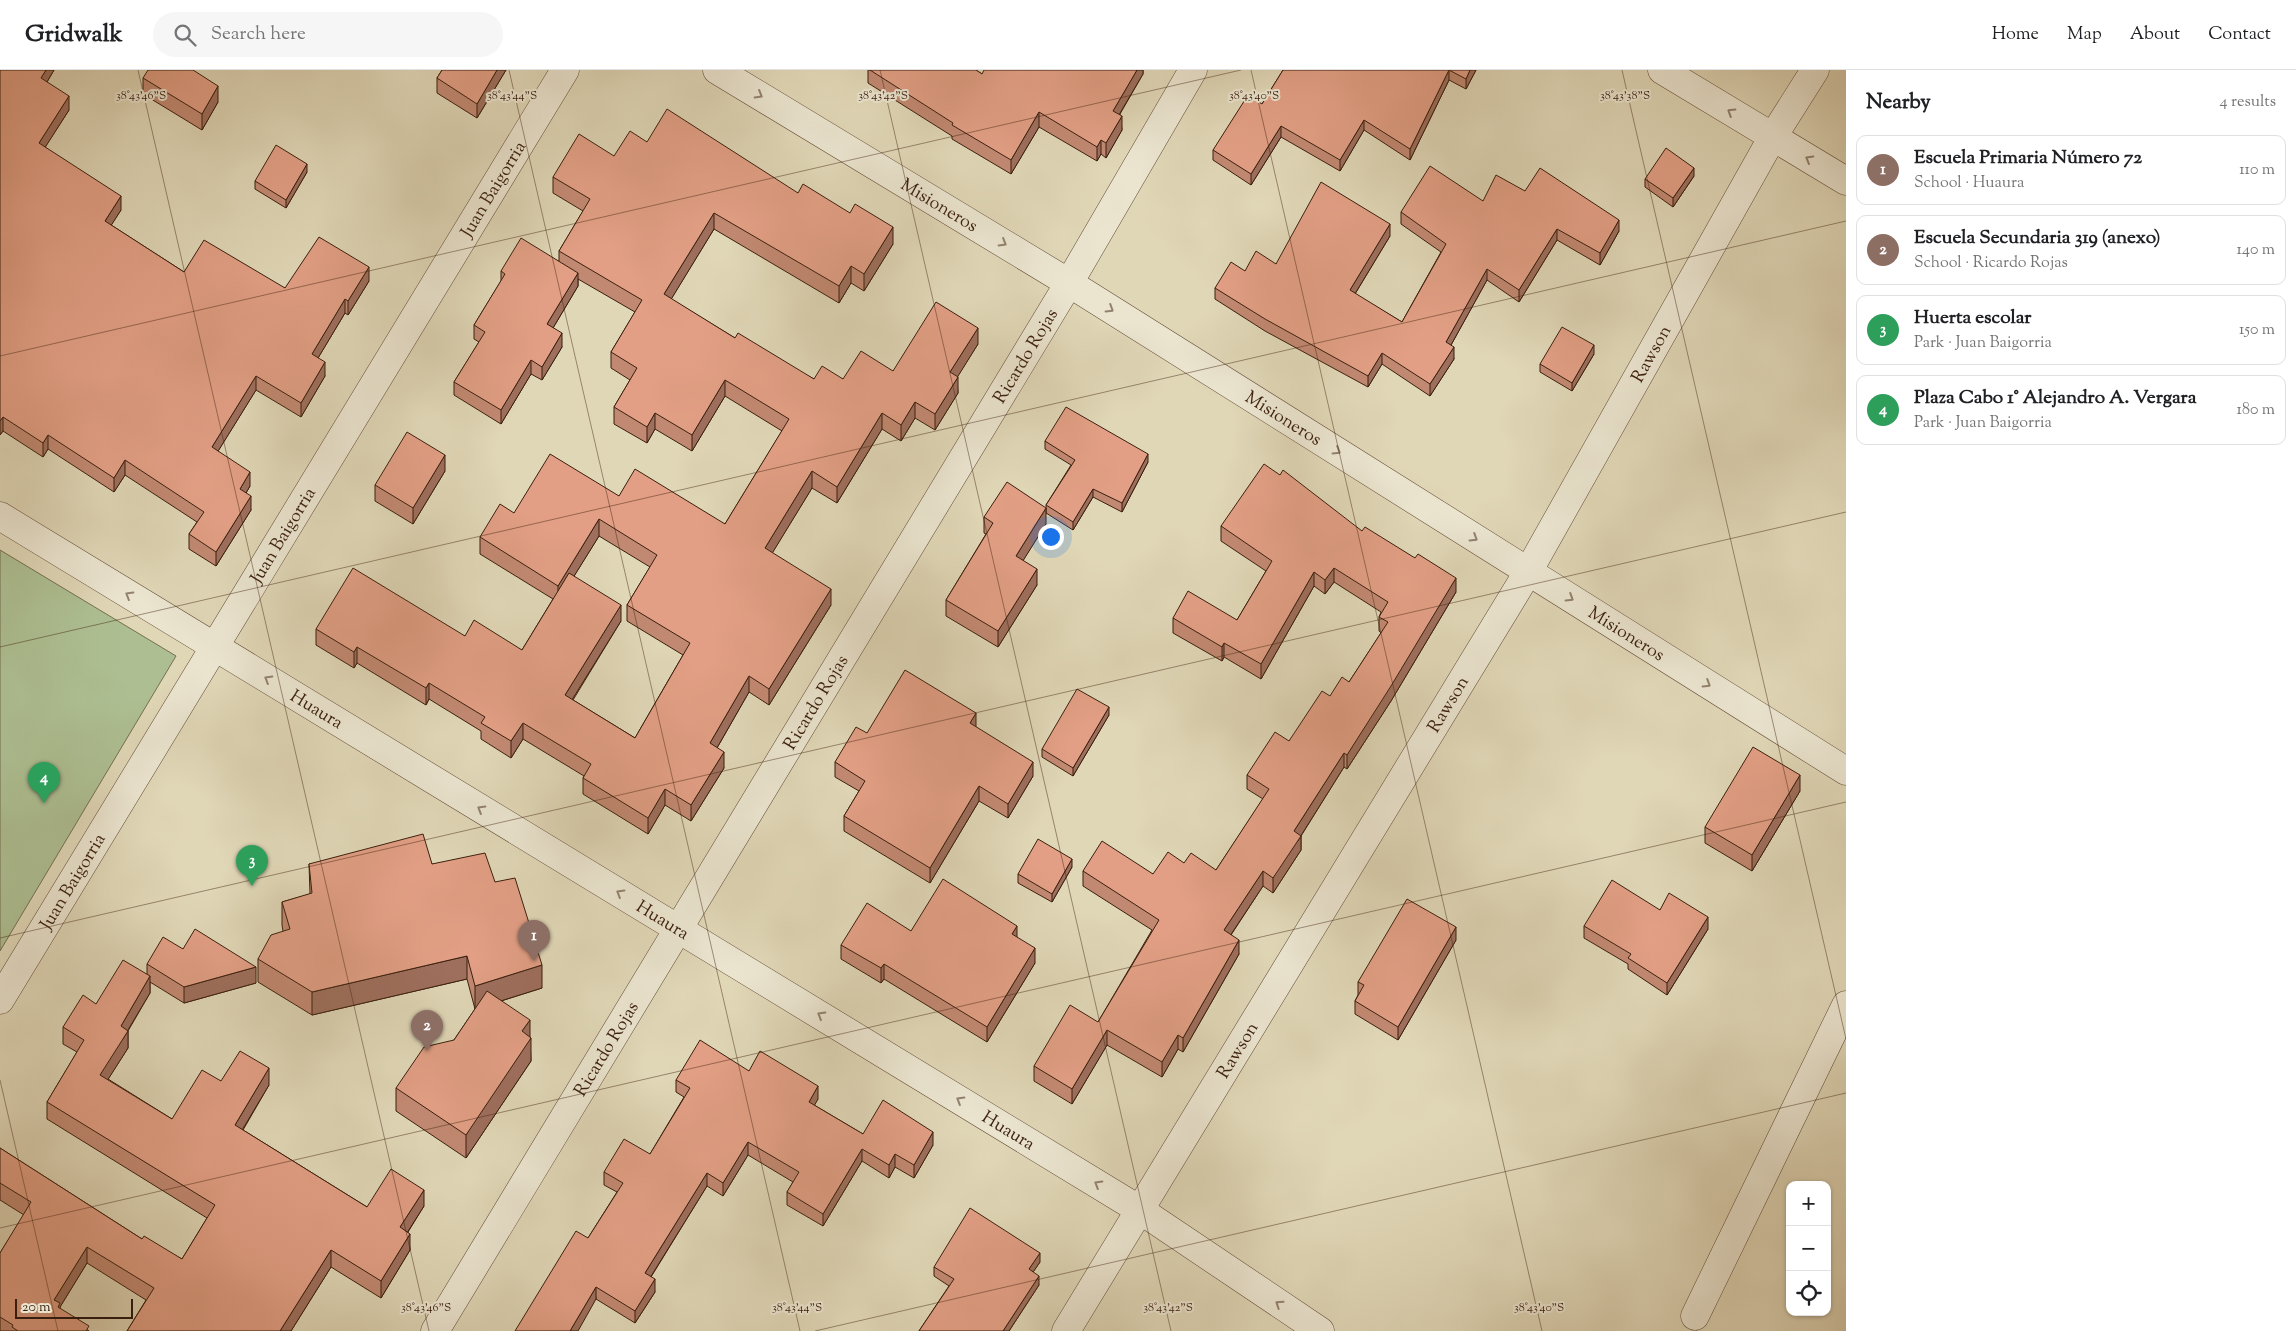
<!DOCTYPE html>
<html lang="en">
<head>
<meta charset="utf-8">
<style>
  body { margin:0; font-family:"Sorts Mill Goudy",serif; background:#f6f6f6; color:#202124 }
  .controls { position:absolute; right:15px; bottom:15px; display:grid; overflow:hidden; border-radius:10px; box-shadow:0 1px 4px #0004 }
  .controls button { width:45px; height:45px; display:grid; place-items:center; padding:0; border:0; border-bottom:1px solid #e0e0e0; background:#fff; color:#202124; font:25px sans-serif }
  .scale { position:absolute; left:15px; bottom:12px; width:118px; box-sizing:border-box; padding-left:5px; border:2px solid #3b1f0e; border-top:0; font-size:14px; line-height:18px; white-space:nowrap; color:#3b1f0e; -webkit-text-stroke:4px #ebe5d0; paint-order:stroke }
  .you { position:absolute; left:1050px; top:466px; width:18px; height:18px; margin:-12px; border:4px solid #fff; border-radius:50%; background:#1a73e8; box-shadow:0 0 0 8px #1a73e833 }
  .badge { display:grid; place-items:center; width:32px; height:32px; border-radius:50%; background:#8f2418; color:#fff; font-size:16px; font-weight:700 }
  .pin { position:absolute; translate:-50% -41px; filter:drop-shadow(0 1px 2px #0008) }
  .pin::after { content:''; position:absolute; top:26px; width:18px; height:15px; background:inherit; clip-path:polygon(0 0,100% 0,50% 100%) }
  .list { margin:0; padding:0; list-style:none }
  h2 { display:flex; justify-content:space-between; align-items:center; height:65px; margin:0; padding:0 20px; font-size:21px }
  h2 small { font-size:16px; font-weight:400; color:#757577 }
  .list li { display:grid; grid-template-columns:32px 1fr auto; gap:15px; align-items:center; box-sizing:border-box; height:70px; margin:0 10px 10px; padding:0 10px; border:1px solid #e0e0e0; border-radius:10px }
  .list b { display:block; font-size:19px; white-space:nowrap }
  .list p { margin:0; font-size:16px; white-space:nowrap; color:#757577 }
  .list em { font-size:16px; font-style:normal; color:#757577 }
  .icon { flex:none; width:28px; height:28px; fill:none; stroke:currentColor; stroke-width:2; stroke-linecap:round; stroke-linejoin:round }
  .map { position:relative; flex:none; width:1846px; height:1261px; overflow:hidden }
  header { display:flex; align-items:center; gap:30px; box-sizing:border-box; height:70px; padding:0 25px; background:#fff; border-bottom:1px solid #e0e0e0 }
  header strong { font-size:24px }
  nav { display:flex; gap:28px; margin-inline-start:auto; font-size:18px }
  .search { width:350px; height:45px; background:#f6f6f6; display:flex; align-items:center; gap:12px; box-sizing:border-box; padding:0 18px; border-radius:28px; color:#757577; font-size:19px }
  main { display:flex }
  aside { flex:1; background:#fff }
  .map>svg:first-child { display:block }
  .green { fill:#adbf92; stroke:#746f50 }
  .lines { fill:none; stroke-linecap:round; stroke-linejoin:round }
  .minor-casing { stroke:#644d38; stroke-width:29 }
  .minor { stroke:#ebe5d0; stroke-width:28 }
  .wall { fill:#c28972; stroke:#3b1f0e; fill-rule:evenodd }
  .shaded-wall { fill:#9e6f5d; stroke:#3b1f0e }
  .building { fill:#e29f85; stroke:#3b1f0e }
  .oneway { stroke:#93826f }
  .ticks { fill:none; stroke:#3b1f0e; stroke-width:1; stroke-opacity:0.45 }
  .labels { text-anchor:middle; stroke-width:4; stroke-linejoin:round; paint-order:stroke }
  .street-label { font-size:18px; fill:#3b1f0e; stroke:#ebe5d0 }
  .ticks-label { font-size:12px; text-anchor:middle; fill:#3b1f0e; stroke:#ebe5d0; stroke-width:4; stroke-linejoin:round; paint-order:stroke }
</style>
</head>
<body>
<header>
<strong>Gridwalk</strong>
<div class="search"><svg class="icon" aria-label="search" viewBox="0 0 24 24"><circle cx="10" cy="10" r="6"/><path d="M15 15l6 6"/></svg>Search here</div>
<nav><a>Home</a><a>Map</a><a>About</a><a>Contact</a></nav>
</header>
<main>
<div class="map">
<svg width="1846" height="1261" viewBox="0 0 1846 1261">
  <rect width="100%" height="100%" fill="#e0d7b7"/>
  <filter id="stains"><feTurbulence type="fractalNoise" baseFrequency=".004" numOctaves="4"/><feColorMatrix values="0 0 0 0 .2 0 0 0 0 .09 0 0 0 0 .02 0 0 0 .5 -.17"/></filter>
  <radialGradient id="worn" r=".72"><stop offset=".6" stop-color="#630" stop-opacity="0"/><stop offset="1" stop-color="#630" stop-opacity=".3"/></radialGradient>
  <path class="green" d="M0 480 176 586 0 881Z"/>
  <g class="lines">
    <defs>
      <g id="minor">
        <path id="s1" d="M717 0 1069 213 1846 701"/>
        <path d="M1662 0 1846 111"/>
        <path id="s2" d="M0 446 1140 1140 1320 1261"/>
        <path id="s3" d="M0 930 565 0"/>
        <path d="M1695 1246 1846 935"/>
        <path id="s4" d="M435 1261 1069 213 1193 0"/>
        <path id="s5" d="M1066 1261 1528 502 1772 68 1815 0"/>
      </g>
    </defs>
    <use href="#minor" class="minor-casing"/>
    <use href="#minor" class="minor"/>
  </g>
  <path class="wall" d="M0 0H54L47 12 69 40 45 77 121 140 111 155 184 202 285 218 369 211 348 245 345 243 318 288 325 306 301 347 256 320 218 381 250 416 246 423 251 440 216 496 189 479V464L197 452 125 405 114 422 48 379 43 387 3 361 0 365Z
    M442 0H506L477 48 437 23V8Z
    M868 0H976L982 4 1143 0V4L1120 44 1122 60 1106 88 1101 84 1097 91 1039 57 1011 104 952 69V66L868 13Z
    M1283 0H1476L1466 19 1449 10 1410 90 1364 60 1340 101 1281 67 1251 115 1213 90V80L1262 34Z
    M143 8 218 32 202 60 143 24Z
    M647 72 798 123 893 174 864 221 851 213 839 233 714 159 671 229 735 268 814 309H843L893 301 978 274 957 307 958 323 935 360 915 348 901 371 882 359 837 433 812 418 772 483 831 535 769 635 749 622 717 678 724 698 691 751 665 735 648 764 583 724V708L584 706 523 669 511 688 481 669V661L429 629 426 635 357 593 354 598 316 575V559L465 566 522 580 553 529 480 484V467L514 443 619 426 725 454 782 361 725 326 692 381 655 359 647 373 614 354V337L630 310 611 298V282L635 242 578 209V216L553 258 562 277 542 310 531 304 501 354 454 325V312L479 272 474 269V255L501 211V201L559 191V181L583 141 553 123V107L614 86ZM599 466 650 497 627 535V551L683 585 635 668 573 630 621 551 574 506Z
    M307 102 286 138 255 119V111Z
    M1694 106 1673 137 1645 117V109Z
    M1525 121 1619 161 1600 195 1557 170 1519 232 1487 210 1451 275 1454 289 1430 326 1382 294 1368 317 1265 261 1215 229V218L1245 201 1390 166 1355 224 1402 252 1441 182 1401 154V142L1483 131Z
    M1594 284 1572 321 1540 302V294Z
    M1045 371 1148 392 1122 442 1093 427 1073 460 1046 443V435L1071 395 1045 379Z
    M445 401 413 454 375 431V415Z
    M984 447 1046 454 1023 490 1037 515 998 577 946 546V530L986 464 984 463Z
    M1221 456 1362 461 1456 522 1391 631 1347 699 1344 697 1301 766V780L1273 823 1263 816 1231 865 1239 884 1183 982 1178 979 1162 1007 1107 975 1072 1034 1034 1011V996L1098 952 1152 860 1083 816V801L1153 804 1184 793 1216 800 1263 729 1247 719V705L1289 671 1330 626 1349 612 1381 563 1379 561V547L1381 542 1334 512 1325 524 1314 516 1261 609 1224 587 1222 591 1173 563V548L1237 550 1266 501 1221 471Z
    M1109 645 1073 706 1042 687V679Z
    M976 657 1033 706 1008 748 979 731 930 813 844 761V746L859 721 835 707V692L867 663Z
    M1800 721 1752 801 1705 773V757Z
    M309 794H432L495 812 542 918 501 931 530 967 531 991 466 1088 396 1041V1018L454 970 475 939 467 909 312 945 258 912V889L283 861 282 855V832L310 824Z
    M1072 797 1052 832 1018 813V804Z
    M1660 840 1708 859 1667 925 1628 899V894L1584 868V856Z
    M911 861 1017 867 1035 893 987 972 884 909 881 913 841 889V875Z
    M1456 870 1398 970 1355 944V931L1358 925V912Z
    M183 879 256 913 184 933 150 912V923L128 961V978L108 1009 172 1049 221 1011 269 1015 243 1060 367 1137 424 1136 408 1162 410 1180 381 1228 331 1197 291 1261H127L146 1230 87 1193 60 1237V1239L89 1261H0V1183L24 1145 0 1130V1078L142 1169 182 1189 207 1148 47 1049V1032L77 982 63 974V957L96 934 147 904V894Z
    M749 1001 818 1029 814 1035 863 1064 933 1075 914 1108 895 1097 889 1108 862 1091 823 1156 787 1135V1122L793 1112 748 1085 723 1126 707 1116 651 1207 655 1222 635 1253 596 1229 588 1168 617 1122 604 1115V1102L650 1084 684 1027 676 1022V1010Z
    M1040 1192 1033 1202 1039 1215 1009 1261H919L949 1216 934 1206V1197Z"/>
  <path class="shaded-wall" d="M46 0H54L41 22V8Z
    M497 0H506L477 48V34Z
    M1137 0H1143V4L1113 55V41Z
    M1449 0V10L1410 90V79Z
    M1470 0H1476L1466 19V9Z
    M218 16V32L202 60V44Z
    M69 26V40L39 87V73Z
    M1039 42V57L1011 104V90Z
    M1122 46V60L1106 88V73Z
    M1364 50V60L1340 101V90Z
    M1281 56V67L1251 115V104Z
    M1101 70V84L1097 91V77Z
    M307 94V102L286 138V130Z
    M1694 98V106L1673 137V128Z
    M121 126V140L105 165V151Z
    M714 143V159L664 241V224Z
    M1619 150V161L1600 195V183Z
    M1390 154V166L1350 232V220Z
    M893 157V174L864 221V204Z
    M1557 159V170L1519 232V220Z
    M851 196V213L839 233V216Z
    M369 197V211L348 245V231Z
    M1487 199V210L1446 284V272Z
    M578 203V216L547 268V254Z
    M345 229V243L312 298V284Z
    M978 258V274L950 319V302Z
    M562 263V277L542 310V297Z
    M1594 275V284L1572 321V313Z
    M1454 277V289L1430 326V314Z
    M1382 283V294L1368 317V306Z
    M531 290V304L501 354V340Z
    M325 292V306L301 347V333Z
    M256 306V320L212 391V377Z
    M958 307V323L935 360V344Z
    M725 310V326L692 381V365Z
    M915 332V348L901 371V355Z
    M655 343V359L647 373V357Z
    M882 343V359L837 433V417Z
    M3 347V361L0 365V351Z
    M48 365V379L43 387V373Z
    M1148 384V392L1122 442V433Z
    M445 385V401L413 454V438Z
    M125 390V405L114 422V408Z
    M812 401V418L765 495V478Z
    M250 402V416L240 433V419Z
    M1093 419V427L1073 460V452Z
    M251 426V440L216 496V482Z
    M1046 438V454L1016 502V486Z
    M599 449V466L558 532V516Z
    M1334 498V512L1325 524V510Z
    M1037 499V515L998 577V561Z
    M1314 502V516L1261 609V594Z
    M1456 508V522L1391 631 1347 699V685Z
    M831 519V535L769 635V619Z
    M621 535V551L565 641V625Z
    M1224 573V587L1222 591V577Z
    M357 577V593L354 598V582Z
    M749 606V622L710 690V673Z
    M429 613V629L426 635V618Z
    M1109 637V645L1073 706V698Z
    M976 643V658L970 653Z
    M523 653V669L511 688V671Z
    M724 682V698L691 751V735Z
    M1344 683V697L1297 772 1301 766V780L1273 823V808L1294 761Z
    M1033 692V706L1008 748V734Z
    M1800 705V721L1752 801V785Z
    M979 716V731L930 813V798Z
    M665 719V735L648 764V748Z
    M1072 789V797L1052 832V824Z
    M1263 801V816L1224 875V860Z
    M1708 847V859L1667 925V913Z
    M1017 856V871L1012 864Z
    M1456 857V870L1398 970V957Z
    M1239 870V884L1183 982V968Z
    M1035 878V893L987 972V957Z
    M467 886V909L312 945V922Z
    M884 894V909L881 913V898Z
    M542 895V918L475 939V916Z
    M256 897V913L184 933V917Z
    M150 906V923L122 970 128 961V978L100 1022V1005L121 956Z
    M530 950V970L531 968V991L466 1088V1065L522 961Z
    M1107 960V975L1072 1034V1019Z
    M1178 965V979L1162 1007V992Z
    M269 998V1015L235 1072V1055Z
    M818 1016V1029L809 1045V1032Z
    M933 1062V1075L914 1108V1095Z
    M748 1072V1085L723 1126V1113Z
    M862 1079V1091L823 1156V1144Z
    M895 1084V1097L889 1108V1095Z
    M707 1103V1116L645 1216V1203Z
    M424 1120V1136L400 1174V1157Z
    M410 1164V1180L381 1228V1211Z
    M87 1177V1193L60 1237V1250L54 1230Z
    M331 1180V1197L291 1261H280Z
    M1040 1183V1192L1029 1208V1199Z
    M1039 1206V1215L1009 1261H1003Z
    M655 1209V1222L635 1253V1241Z
    M596 1217V1229L578 1261H570Z"/>
  <path class="building" d="M0 0H46L41 8 69 26 39 73 121 126 105 151 184 202 204 170 285 218 319 167 369 197 348 231 345 229 312 284 325 292 301 333 256 306 212 377 250 402 240 419 251 426 216 482 189 464 204 442 125 390 114 408 48 365 43 373 3 347 0 351Z
    M148 0H193L218 16 202 44 143 8Z
    M442 0H497L477 34 437 8Z
    M870 0H976L982 4 984 0H1137L1113 41 1122 46 1106 73 1101 70 1097 77 1039 42 1011 90 952 55 953 53Z
    M1283 0H1449L1410 79 1364 50 1340 90 1281 56 1251 104 1213 80 1248 25 1262 34Z
    M1449 0H1470L1466 9Z
    M667 39 798 123 803 114 850 143 855 134 893 157 864 204 851 196 839 216 714 143 664 224 735 268 738 263 814 309 822 296 843 309 861 281 893 301 936 232 978 258 950 302 958 307 935 344 915 332 901 355 882 343 837 417 812 401 765 478 831 519 769 619 749 606 710 673 724 682 691 735 665 719 648 748 583 708 591 694 523 653 511 671 481 653 485 647 429 613 426 618 357 577 354 582 316 559 353 498 465 566 474 550 522 580 569 503 621 535 565 625 635 668 690 573 627 535 657 485 599 449 558 516 480 467 500 434 514 443 550 384 619 426 635 399 725 454 789 349 725 310 692 365 655 343 647 357 614 337 637 298 611 282 642 230 559 181 590 129 553 107 579 64 614 86 630 61 647 72Z
    M276 75 307 94 286 130 255 111Z
    M1666 78 1694 98 1673 128 1645 109Z
    M1430 96 1483 131 1496 105 1525 121 1540 98 1619 150 1600 183 1557 159 1519 220 1487 199 1446 272 1454 277 1430 314 1382 283 1368 306 1265 249 1215 218 1231 192 1245 201 1256 181 1276 194 1321 112 1390 154 1350 220 1402 252 1446 174 1401 142Z
    M521 168 578 203 547 254 562 263 542 297 531 290 501 340 454 312 485 262 474 255 505 204 501 201Z
    M1562 257 1594 275 1572 313 1540 294Z
    M1066 337 1148 384 1122 433 1093 419 1073 452 1046 435 1075 390 1045 371Z
    M407 362 445 385 413 438 375 415Z
    M1264 394 1280 405 1283 400 1362 461 1365 457 1415 488 1418 484 1456 508 1391 616 1347 685 1344 683 1294 761 1301 766 1273 808 1263 801 1224 860 1239 870 1183 968 1178 965 1162 992 1107 960 1072 1019 1034 996 1070 935 1098 952 1159 850 1083 801 1102 771 1153 804 1168 782 1184 793 1191 783 1216 800 1269 719 1247 705 1275 662 1289 671 1322 621 1330 626 1342 607 1349 612 1388 552 1379 547 1388 532 1334 498 1325 510 1314 502 1261 594 1224 573 1222 577 1173 548 1188 521 1237 550 1272 491 1221 456Z
    M1007 412 1046 438 1016 486 1037 499 998 561 946 530 993 453 984 447Z
    M905 600 976 643 970 653 1033 692 1008 734 979 716 930 798 844 746 865 711 835 692 856 657 867 663Z
    M1077 619 1109 637 1073 698 1042 679Z
    M1753 677 1800 705 1752 785 1705 757Z
    M423 764 432 794 485 783 495 812 515 808 542 895 475 916 467 886 312 922 258 889 271 865 290 859 282 832 312 823 309 794Z
    M1038 769 1072 789 1052 824 1018 804Z
    M943 809 1017 856 1012 864 1035 878 987 957 884 894 881 898 841 875 867 833 911 861Z
    M1612 810 1660 840 1669 823 1708 847 1667 913 1628 888 1631 884 1584 856Z
    M1407 829 1456 857 1398 957 1355 931 1364 915 1358 912Z
    M195 859 256 897 184 917 147 894 163 867 183 879Z
    M123 890 150 906 121 956 128 961 100 1005 172 1049 202 1000 221 1011 240 981 269 998 235 1055 367 1137 391 1099 424 1120 400 1157 410 1164 381 1211 331 1180 280 1261H127L154 1218 87 1177 54 1230 60 1233 58 1237 89 1256 86 1261H18L12 1257 13 1255 0 1247V1183L31 1132 0 1113V1078L142 1169 144 1166 182 1189 215 1135 47 1032 84 970 63 957 83 925 96 934Z
    M487 921 530 950 522 961 531 968 466 1065 396 1018 424 977 454 970Z
    M700 970 749 1001 760 981 818 1016 809 1032 863 1064 883 1030 933 1062 914 1095 895 1084 889 1095 862 1079 823 1144 787 1122 799 1102 748 1072 723 1113 707 1103 645 1203 655 1209 635 1241 596 1217 570 1261H515L576 1161 588 1168 623 1113 604 1102 624 1069 650 1084 690 1018 676 1010Z
    M970 1138 1040 1183 1029 1199 1039 1206 1003 1261H919L954 1209 934 1197Z"/>
  <defs><path id="oneway-chevron" d="M-2-3.5L2.5 0L-2 3.5" fill="none" stroke-width="1.6" stroke-linecap="round" stroke-linejoin="round" transform="scale(1.25)"/></defs>
  <g class="oneway">
    <use href="#oneway-chevron" transform="translate(759 25) rotate(31)"/>
    <use href="#oneway-chevron" transform="translate(1731 42) rotate(-148)"/>
    <use href="#oneway-chevron" transform="translate(1809 89) rotate(-150)"/>
    <use href="#oneway-chevron" transform="translate(1003 173) rotate(31)"/>
    <use href="#oneway-chevron" transform="translate(1110 239) rotate(32)"/>
    <use href="#oneway-chevron" transform="translate(1337 381) rotate(32)"/>
    <use href="#oneway-chevron" transform="translate(1474 468) rotate(32)"/>
    <use href="#oneway-chevron" transform="translate(129 525) rotate(-149)"/>
    <use href="#oneway-chevron" transform="translate(1570 528) rotate(32)"/>
    <use href="#oneway-chevron" transform="translate(268 609) rotate(-149)"/>
    <use href="#oneway-chevron" transform="translate(1707 614) rotate(32)"/>
    <use href="#oneway-chevron" transform="translate(481 739) rotate(-149)"/>
    <use href="#oneway-chevron" transform="translate(620 823) rotate(-149)"/>
    <use href="#oneway-chevron" transform="translate(821 945) rotate(-149)"/>
    <use href="#oneway-chevron" transform="translate(960 1030) rotate(-149)"/>
    <use href="#oneway-chevron" transform="translate(1098 1114) rotate(-149)"/>
    <use href="#oneway-chevron" transform="translate(1279 1234) rotate(-146)"/>
  </g>
  <path class="ticks" d="M138 0 429 1261M509 0 800 1261M880 0 1171 1261M1251 0 1542 1261M1622 0 1846 969M0 286 1241 0M0 577 1846 151M0 868 1846 442M0 1010 58 1261M0 1158 1846 732M815 1261 1846 1023"/>
  <g class="labels">
    <g class="street-label">
      <text dy="6" stroke="none"><textPath href="#s3" startOffset="949">Juan Baigorria</textPath></text>
      <text dy="6" stroke="none"><textPath href="#s1" startOffset="260">Misioneros</textPath></text>
      <text dy="6" stroke="none"><textPath href="#s5" startOffset="1139">Rawson</textPath></text>
      <text dy="6" stroke="none"><textPath href="#s4" startOffset="1140">Ricardo Rojas</textPath></text>
      <text dy="6" stroke="none"><textPath href="#s1" startOffset="665">Misioneros</textPath></text>
      <text dy="6" stroke="none"><textPath href="#s3" startOffset="544">Juan Baigorria</textPath></text>
      <text dy="6" stroke="none"><textPath href="#s1" startOffset="1070">Misioneros</textPath></text>
      <text dy="6" stroke="none"><textPath href="#s4" startOffset="735">Ricardo Rojas</textPath></text>
      <text dy="6" stroke="none"><textPath href="#s5" startOffset="734">Rawson</textPath></text>
      <text dy="6" stroke="none"><textPath href="#s2" startOffset="371">Huaura</textPath></text>
      <text dy="6" stroke="none"><textPath href="#s3" startOffset="139">Juan Baigorria</textPath></text>
      <text dy="6" stroke="none"><textPath href="#s2" startOffset="776">Huaura</textPath></text>
      <text dy="6" stroke="none"><textPath href="#s4" startOffset="330">Ricardo Rojas</textPath></text>
      <text dy="6" stroke="none"><textPath href="#s5" startOffset="329">Rawson</textPath></text>
      <text dy="6" stroke="none"><textPath href="#s2" startOffset="1181">Huaura</textPath></text>
    </g>
  </g>
  <g class="ticks-label">
    <text x="141" y="29">38°43'46"S</text>
    <text x="512" y="29">38°43'44"S</text>
    <text x="883" y="29">38°43'42"S</text>
    <text x="1254" y="29">38°43'40"S</text>
    <text x="1625" y="29">38°43'38"S</text>
    <text x="426" y="1241">38°43'46"S</text>
    <text x="797" y="1241">38°43'44"S</text>
    <text x="1168" y="1241">38°43'42"S</text>
    <text x="1539" y="1241">38°43'40"S</text>
  </g>
  <rect width="100%" height="100%" filter="url(#stains)"/>
  <rect width="100%" height="100%" fill="url(#worn)"/>
</svg>
<div class="controls">
<button>+</button>
<button>−</button>
<button><svg class="icon" aria-label="locate" viewBox="0 0 24 24"><circle cx="12" cy="12" r="6"/><path d="M12 2v4M12 18v4M2 12h4M18 12h4"/></svg></button>
</div>
<div class="scale">20 m</div>
<div class="you"></div>
<div class="pin badge" style="left:534px;top:891px;background:#8d6e63">1</div>
<div class="pin badge" style="left:427px;top:981px;background:#8d6e63">2</div>
<div class="pin badge" style="left:252px;top:816px;background:#2e9e5b">3</div>
<div class="pin badge" style="left:44px;top:733px;background:#2e9e5b">4</div>
</div>
<aside>
<h2>Nearby<small>4 results</small></h2>
<ul class="list">
<li><span class="badge" style="background:#8d6e63">1</span><div><b>Escuela Primaria Número 72</b><p>School · Huaura</p></div><em>110 m</em></li>
<li><span class="badge" style="background:#8d6e63">2</span><div><b>Escuela Secundaria 319 (anexo)</b><p>School · Ricardo Rojas</p></div><em>140 m</em></li>
<li><span class="badge" style="background:#2e9e5b">3</span><div><b>Huerta escolar</b><p>Park · Juan Baigorria</p></div><em>150 m</em></li>
<li><span class="badge" style="background:#2e9e5b">4</span><div><b>Plaza Cabo 1° Alejandro A. Vergara</b><p>Park · Juan Baigorria</p></div><em>180 m</em></li>
</ul>
</aside>
</main>
</body>
</html>
